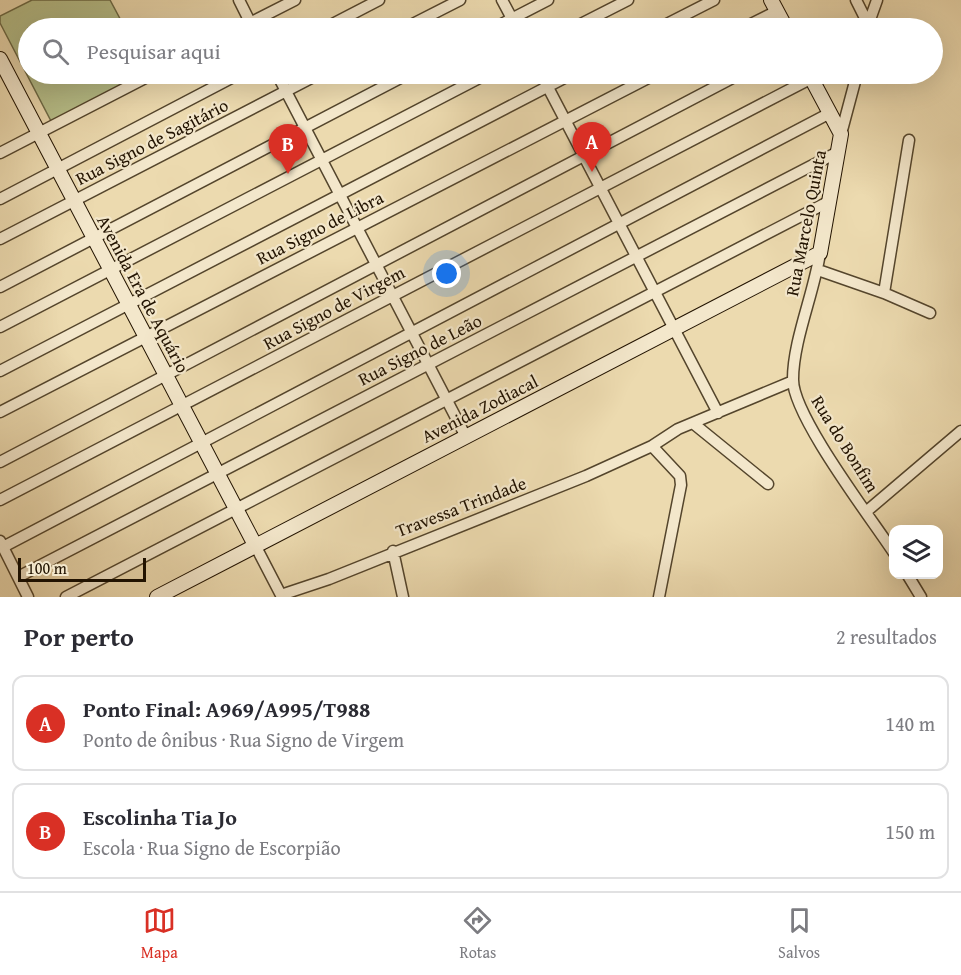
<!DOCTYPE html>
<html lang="pt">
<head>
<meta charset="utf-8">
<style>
  body { margin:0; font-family:"Gentium Book Plus",serif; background:#f7f7f7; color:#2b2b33 }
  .controls { position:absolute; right:18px; bottom:18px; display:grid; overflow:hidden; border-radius:12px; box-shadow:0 6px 24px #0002 }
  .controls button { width:54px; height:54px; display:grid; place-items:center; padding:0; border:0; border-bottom:2px solid #e1e1e2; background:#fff; color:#2b2b33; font:30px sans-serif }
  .scale { position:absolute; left:18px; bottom:15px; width:128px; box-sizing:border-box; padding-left:6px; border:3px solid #221301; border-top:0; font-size:16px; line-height:21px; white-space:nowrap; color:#221301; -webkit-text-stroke:4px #f3e7cb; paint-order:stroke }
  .you { position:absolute; left:447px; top:274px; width:21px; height:21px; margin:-15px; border:4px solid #fff; border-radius:50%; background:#1a73e8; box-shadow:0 0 0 9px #1a73e833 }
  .badge { display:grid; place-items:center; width:39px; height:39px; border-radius:50%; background:#d93025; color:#fff; font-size:20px; font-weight:700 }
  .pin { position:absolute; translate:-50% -50px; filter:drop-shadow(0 2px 3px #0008) }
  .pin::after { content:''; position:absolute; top:32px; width:21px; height:18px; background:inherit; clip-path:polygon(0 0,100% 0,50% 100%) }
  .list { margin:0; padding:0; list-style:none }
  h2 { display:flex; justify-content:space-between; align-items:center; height:78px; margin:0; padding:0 24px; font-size:26px }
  h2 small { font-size:20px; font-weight:400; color:#7c7c81 }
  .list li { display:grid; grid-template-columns:39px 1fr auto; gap:18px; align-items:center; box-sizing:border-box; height:96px; margin:0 12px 12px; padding:0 12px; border:2px solid #e1e1e2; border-radius:12px }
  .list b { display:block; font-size:22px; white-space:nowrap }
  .list p { margin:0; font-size:20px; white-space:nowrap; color:#7c7c81 }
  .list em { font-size:20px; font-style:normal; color:#7c7c81 }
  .icon { flex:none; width:33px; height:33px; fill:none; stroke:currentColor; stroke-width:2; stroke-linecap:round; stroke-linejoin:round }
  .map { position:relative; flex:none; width:961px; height:597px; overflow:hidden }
  .search { position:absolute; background:#fff; box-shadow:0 6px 24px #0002; left:18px; right:18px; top:18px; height:66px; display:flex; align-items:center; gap:15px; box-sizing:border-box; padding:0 21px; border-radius:33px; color:#7c7c81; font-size:22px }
  .sheet { height:294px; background:#fff }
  nav { display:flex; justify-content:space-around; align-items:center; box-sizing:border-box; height:84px; border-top:2px solid #e1e1e2; background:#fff; font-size:16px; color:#7c7c81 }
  nav a { display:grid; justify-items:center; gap:3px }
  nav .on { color:#d93025 }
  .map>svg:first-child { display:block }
  .green { fill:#b7c08b; stroke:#6c6a46; stroke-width:1.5 }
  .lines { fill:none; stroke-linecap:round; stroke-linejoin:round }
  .street-casing { stroke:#54452c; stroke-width:13 }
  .secondary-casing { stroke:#221301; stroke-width:16 }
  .street { stroke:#f3e7cb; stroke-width:10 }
  .secondary { stroke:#f3e7cb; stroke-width:14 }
  .labels { text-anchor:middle; stroke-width:4.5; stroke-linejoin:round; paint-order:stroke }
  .street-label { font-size:18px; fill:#221301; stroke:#f3e7cb }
</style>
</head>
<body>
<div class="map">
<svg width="961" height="597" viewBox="0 0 961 597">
  <rect width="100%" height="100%" fill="#ecdaaf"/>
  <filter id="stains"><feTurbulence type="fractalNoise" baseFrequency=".00333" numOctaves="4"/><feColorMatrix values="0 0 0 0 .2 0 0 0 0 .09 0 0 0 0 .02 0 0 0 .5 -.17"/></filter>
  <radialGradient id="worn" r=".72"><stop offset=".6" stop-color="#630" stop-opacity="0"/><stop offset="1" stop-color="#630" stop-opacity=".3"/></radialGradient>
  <path class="green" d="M32 0H110L125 28H28V74H144L51 121 0 23V16Z"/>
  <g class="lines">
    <defs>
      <path id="street" d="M239 0 253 28
        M502 0 517 28
        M856 0 868 24
        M240 28 295 0
        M325 28 379 0
        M405 28 460 0
        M494 28 548 0
        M573 28 628 0
        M659 28 714 0
        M743 28 777 11
        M867 28 877 0
        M277 74 466 437
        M541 74 718 413
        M841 134 857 74
        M0 153 153 74
        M0 199 239 74
        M0 239 319 74
        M820 253C814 293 793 341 793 379 792 415 871 518 894 553
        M818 270 884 293 909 140
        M0 287 408 74
        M884 293 930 313
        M0 327 487 74
        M0 371 572 74
        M0 412 656 74
        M694 424 768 484
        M652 446 680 476 681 485 659 597
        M0 462 740 74
        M0 500 812 78
        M867 511 961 431
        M0 541 28 597
        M255 545 282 597
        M3 547 830 113
        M393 551 403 597
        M907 574 921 597
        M18 577 838 152
        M281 595 329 579 586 476 652 446 678 429 793 381
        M66 597 828 202"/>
      <path id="secondary" d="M771 0 786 28
        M0 59 255 545
        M157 597 820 253 841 134 809 74"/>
    </defs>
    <use href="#street" class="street-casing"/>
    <use href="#secondary" class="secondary-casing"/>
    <use href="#street" class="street"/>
    <use href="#secondary" class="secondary"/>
  </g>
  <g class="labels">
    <g class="street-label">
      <text transform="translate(152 142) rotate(-27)" y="6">Rua Signo de Sagitário</text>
      <text transform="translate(806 223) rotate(-79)" y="6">Rua Marcelo Quinta</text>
      <text transform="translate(320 228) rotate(-27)" y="6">Rua Signo de Libra</text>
      <text transform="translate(143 294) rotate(62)" y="6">Avenida Era de Aquário</text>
      <text transform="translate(334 308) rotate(-28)" y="6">Rua Signo de Virgem</text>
      <text transform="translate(420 350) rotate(-27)" y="6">Rua Signo de Leão</text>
      <text transform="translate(480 409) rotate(-27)" y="6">Avenida Zodiacal</text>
      <text transform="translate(845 444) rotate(58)" y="6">Rua do Bonfim</text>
      <text transform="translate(461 507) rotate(-21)" y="6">Travessa Trindade</text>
    </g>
  </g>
  <rect width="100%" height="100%" filter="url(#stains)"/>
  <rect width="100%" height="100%" fill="url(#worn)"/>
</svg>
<div class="controls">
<button><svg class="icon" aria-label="layers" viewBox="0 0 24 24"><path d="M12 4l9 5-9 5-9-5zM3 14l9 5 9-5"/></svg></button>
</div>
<div class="scale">100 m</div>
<div class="you"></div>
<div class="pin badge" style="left:592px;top:172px">A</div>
<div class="pin badge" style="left:288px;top:174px">B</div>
<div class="search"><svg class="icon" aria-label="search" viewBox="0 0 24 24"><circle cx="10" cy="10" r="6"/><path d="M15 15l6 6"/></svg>Pesquisar aqui</div>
</div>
<section class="sheet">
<h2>Por perto<small>2 resultados</small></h2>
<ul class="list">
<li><span class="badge">A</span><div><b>Ponto Final: A969/A995/T988</b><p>Ponto de ônibus · Rua Signo de Virgem</p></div><em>140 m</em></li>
<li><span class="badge">B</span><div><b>Escolinha Tia Jo</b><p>Escola · Rua Signo de Escorpião</p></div><em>150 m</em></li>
</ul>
</section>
<nav>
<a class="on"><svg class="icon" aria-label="map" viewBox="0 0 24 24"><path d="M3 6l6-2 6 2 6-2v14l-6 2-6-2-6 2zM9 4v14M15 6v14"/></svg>Mapa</a>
<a><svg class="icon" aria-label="directions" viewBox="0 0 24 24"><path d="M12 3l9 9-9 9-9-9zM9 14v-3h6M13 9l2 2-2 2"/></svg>Rotas</a>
<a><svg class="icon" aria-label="saved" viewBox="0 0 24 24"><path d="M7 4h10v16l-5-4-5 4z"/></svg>Salvos</a>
</nav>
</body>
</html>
